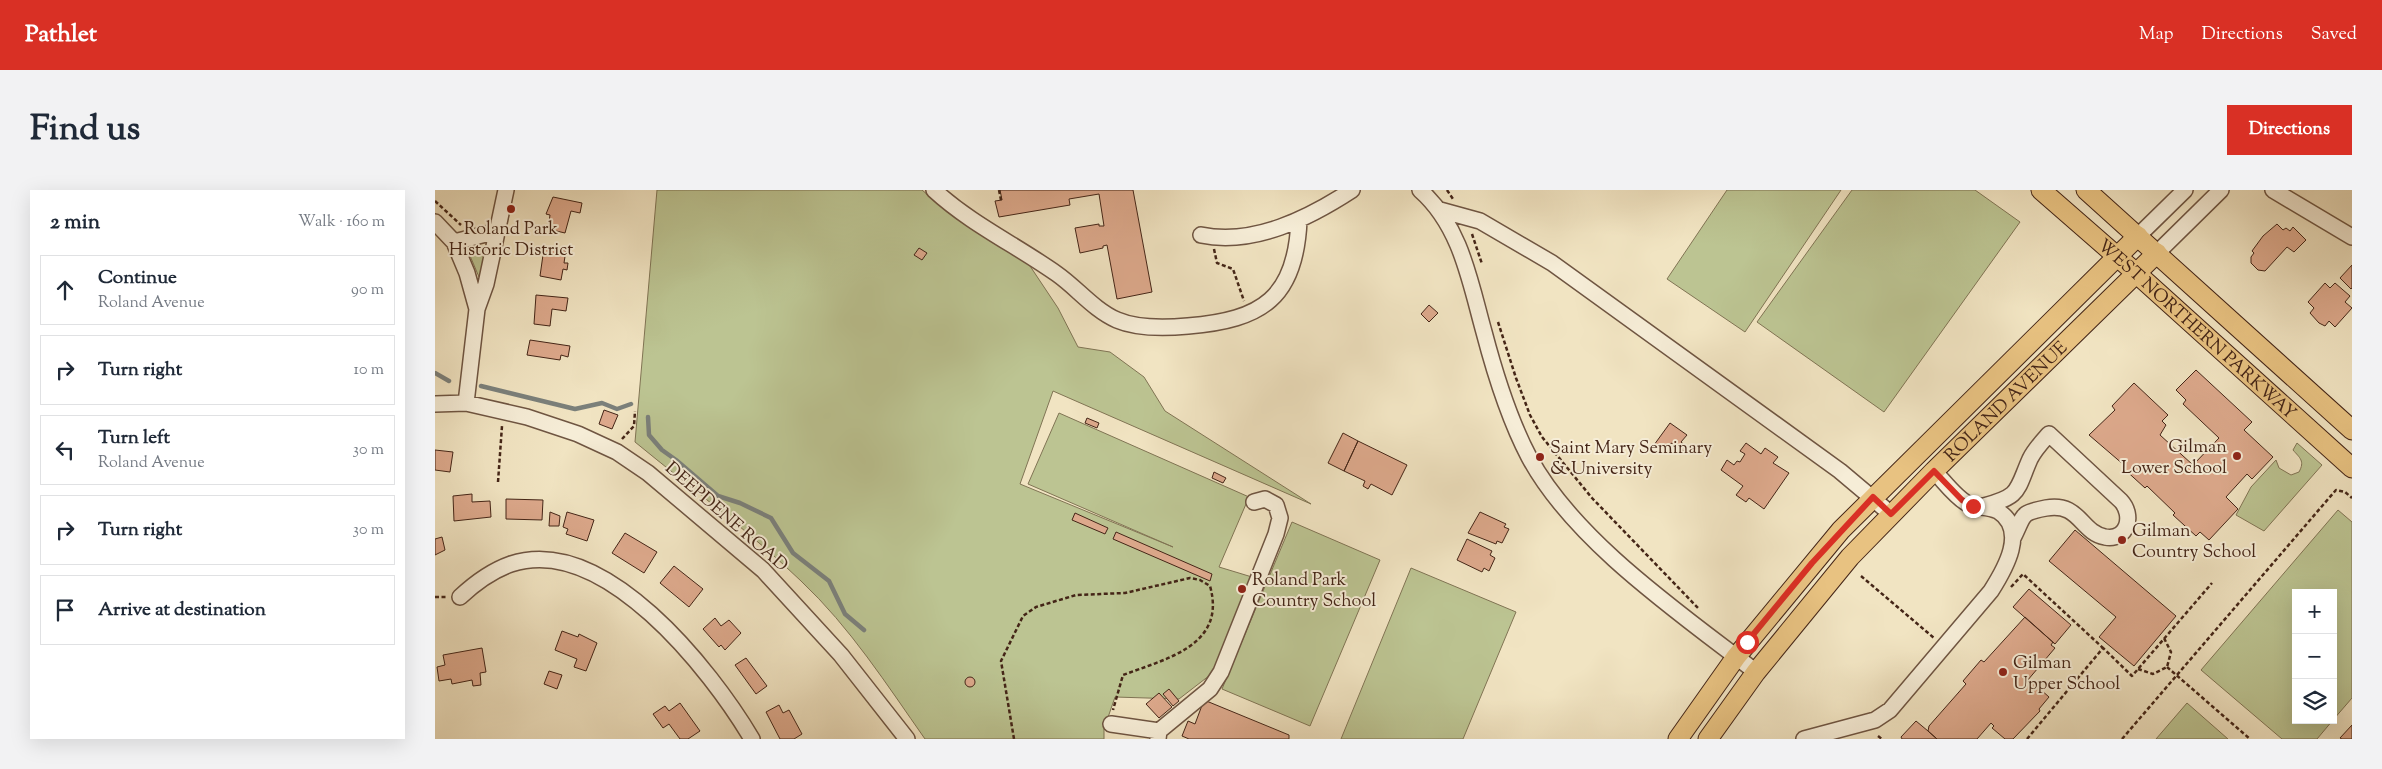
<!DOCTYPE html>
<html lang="en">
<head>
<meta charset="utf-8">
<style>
  body { margin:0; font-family:"Sorts Mill Goudy",serif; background:#f2f2f3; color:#1f2937 }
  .controls { position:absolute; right:15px; bottom:15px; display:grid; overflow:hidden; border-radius:0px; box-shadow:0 5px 20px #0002 }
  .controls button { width:45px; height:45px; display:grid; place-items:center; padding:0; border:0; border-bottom:1px solid #e0e1e3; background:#fff; color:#1f2937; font:25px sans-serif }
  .stop { position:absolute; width:15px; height:15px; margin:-11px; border:4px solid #d93025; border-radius:50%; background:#fff }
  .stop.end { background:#d93025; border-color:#fff; box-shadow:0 1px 5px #0008 }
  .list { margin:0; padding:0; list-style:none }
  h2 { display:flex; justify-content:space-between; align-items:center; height:65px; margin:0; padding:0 20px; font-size:21px }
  h2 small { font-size:16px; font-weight:400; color:#747a83 }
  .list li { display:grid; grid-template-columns:32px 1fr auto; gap:15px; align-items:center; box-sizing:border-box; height:70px; margin:0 10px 10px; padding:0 10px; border:1px solid #e0e1e3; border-radius:0px }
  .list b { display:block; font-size:19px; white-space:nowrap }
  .list p { margin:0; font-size:16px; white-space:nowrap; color:#747a83 }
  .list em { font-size:16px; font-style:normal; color:#747a83 }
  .icon { flex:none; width:28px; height:28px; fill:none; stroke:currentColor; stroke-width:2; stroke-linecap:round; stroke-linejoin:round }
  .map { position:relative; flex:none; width:1917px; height:549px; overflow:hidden; border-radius:0px }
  header { display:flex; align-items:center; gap:30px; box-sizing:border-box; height:70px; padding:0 25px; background:#d93025; color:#fff }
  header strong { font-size:24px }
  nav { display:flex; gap:28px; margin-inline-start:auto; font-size:18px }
  .intro { display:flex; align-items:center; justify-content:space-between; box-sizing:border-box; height:120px; padding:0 30px }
  h1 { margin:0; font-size:35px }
  .button { padding:12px 22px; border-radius:0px; background:#d93025; color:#fff; font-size:18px; font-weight:700 }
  main { display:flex; gap:30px; padding:0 30px }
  aside { flex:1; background:#fff; border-radius:0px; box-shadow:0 5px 20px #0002 }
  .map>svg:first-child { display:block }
  .green { fill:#bcc492; stroke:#807454 }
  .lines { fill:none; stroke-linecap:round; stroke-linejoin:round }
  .stream { stroke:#7b807b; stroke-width:4.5 }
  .building { fill:#dda98c; stroke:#442517 }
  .minor-casing { stroke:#6f5542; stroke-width:18 }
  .major-casing { stroke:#442517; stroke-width:21 }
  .path { stroke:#442517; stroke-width:2.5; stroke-dasharray:4 2.5; stroke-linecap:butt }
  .minor { stroke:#f6edd7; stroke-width:15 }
  .major { stroke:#e8c281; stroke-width:19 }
  .route { stroke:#d93025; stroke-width:6 }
  .poi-dot { fill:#8f2418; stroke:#f6edd7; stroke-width:2 }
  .labels { text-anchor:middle; stroke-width:4; stroke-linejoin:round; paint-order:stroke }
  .poi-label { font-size:18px; fill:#442517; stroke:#f6edd7; text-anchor:start }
  .street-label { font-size:18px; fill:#442517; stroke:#f6edd7 }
</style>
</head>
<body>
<header>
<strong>Pathlet</strong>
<nav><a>Map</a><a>Directions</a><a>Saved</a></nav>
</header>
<div class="intro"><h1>Find us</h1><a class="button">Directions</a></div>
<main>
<aside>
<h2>2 min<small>Walk · 160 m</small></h2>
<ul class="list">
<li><svg class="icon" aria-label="ahead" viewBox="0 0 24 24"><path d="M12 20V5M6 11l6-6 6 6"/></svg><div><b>Continue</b><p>Roland Avenue</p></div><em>90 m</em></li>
<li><svg class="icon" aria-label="right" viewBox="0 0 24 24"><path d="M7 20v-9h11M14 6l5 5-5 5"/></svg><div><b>Turn right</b></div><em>10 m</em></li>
<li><svg class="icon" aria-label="left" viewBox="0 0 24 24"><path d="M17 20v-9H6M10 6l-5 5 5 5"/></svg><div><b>Turn left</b><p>Roland Avenue</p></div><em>30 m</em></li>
<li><svg class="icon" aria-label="right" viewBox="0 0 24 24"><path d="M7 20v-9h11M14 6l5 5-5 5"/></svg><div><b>Turn right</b></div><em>30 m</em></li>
<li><svg class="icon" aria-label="arrive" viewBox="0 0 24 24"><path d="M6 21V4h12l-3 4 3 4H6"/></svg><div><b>Arrive at destination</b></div></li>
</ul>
</aside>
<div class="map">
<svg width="1917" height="549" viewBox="0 0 1917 549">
  <rect width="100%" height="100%" fill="#f1e4c2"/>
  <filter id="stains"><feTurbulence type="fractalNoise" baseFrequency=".004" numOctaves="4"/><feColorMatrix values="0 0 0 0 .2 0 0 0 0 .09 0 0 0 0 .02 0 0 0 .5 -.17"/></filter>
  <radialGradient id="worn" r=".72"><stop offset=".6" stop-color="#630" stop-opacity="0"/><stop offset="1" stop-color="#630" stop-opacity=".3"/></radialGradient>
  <path class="green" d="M222 0H487L517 25 593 73 623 118 643 157 675 162 709 187 730 221 876 314 618 201 585 294 738 357 593 294 624 223 814 307 784 377 817 387 779 482 744 509 680 507 669 539V549H490C452 495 415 437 366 391 314 341 256 298 200 252Z
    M1292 0H1406L1310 142 1232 89Z
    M1417 0H1540L1585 32 1449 222 1322 132Z
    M43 55 52 58 48 83 44 87 33 61Z
    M1862 253 1887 275 1829 341 1801 325 1816 297 1841 270 1844 278 1856 285 1864 282C1870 271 1865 268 1858 260Z
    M1903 320 1917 332V508L1898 530V403H1861V530H1898L1882 549H1847L1766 480Z
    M857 332 945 370 875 536 787 499Z
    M976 378 1081 422 1028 549H906Z
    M1752 513 1793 549H1721Z"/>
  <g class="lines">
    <path class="stream" d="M0 183 14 191
      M46 196 140 219 167 213 182 219 196 214
      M213 227 214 245 227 260 241 270 283 306 305 313 336 328 358 363 394 391 410 424 429 440"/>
  </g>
  <path class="building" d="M565 0H698L717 102 682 109 672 55 668 56V58L645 63 640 38 664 34V36H669L664 4 634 9 635 15 564 27 560 11 567 10Z
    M118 7 147 13 145 23 136 21 130 43 113 39 115 25 111 24Z
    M1842 34 1848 40 1851 38 1855 41 1858 37 1871 50 1859 62 1852 57 1830 81 1823 80 1816 73V67L1819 63 1817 61 1828 46Z
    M112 57 131 60 129 73H133L132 80 128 79 126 90 105 86 109 58Z
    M484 58 492 63 487 70 479 65Z
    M1917 75V98L1916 99 1905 88Z
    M1890 93 1895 98 1900 93 1915 106 1910 112 1917 118 1900 137 1894 131 1890 136 1884 133 1875 123 1879 118 1873 112Z
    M101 105 133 108 131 121 117 119 115 136 99 134Z
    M994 115 1003 123 994 132 986 124Z
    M95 150 135 156 133 167 126 165 125 170 92 165Z
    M1761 180 1817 232 1809 240 1838 267 1817 289 1812 284 1791 307 1803 319 1774 350 1765 342 1761 346 1738 325 1740 323 1712 296 1710 298 1687 277 1689 275 1654 245 1680 220 1677 216 1699 193 1733 225 1727 231 1731 235 1725 245 1758 275 1784 248 1748 214 1751 210 1741 200Z
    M169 220 183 225 177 239 164 234Z
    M652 228 664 233 662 238 650 233Z
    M1235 233 1252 245 1246 252 1252 257 1249 261 1236 253 1230 262 1219 255Z
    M908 243 923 251 909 281 893 273Z
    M923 251 972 275 957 305 936 294 933 299 928 296 930 291 909 281Z
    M1311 253 1326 264 1330 258 1343 267 1338 273 1354 283 1329 319 1314 308 1311 312 1301 305 1308 296 1286 280 1292 270 1299 275 1302 271 1305 272 1310 264 1305 261Z
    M0 260 18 262 15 282 0 280Z
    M779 282 791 288 788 293 777 288Z
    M37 304V312L55 311 56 327 19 331 18 306Z
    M71 309 108 310 107 330 71 329Z
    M115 322 125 326 124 336H114Z
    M132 322 159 330 152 351 131 344 133 339 128 337Z
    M1045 322 1071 334 1069 337 1074 339 1067 353 1062 351 1061 354 1033 343Z
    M640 323 673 338 670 344 637 330Z
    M1640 340 1741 426 1699 476 1664 447 1681 427 1614 371Z
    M681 342 777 384 775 391 678 349Z
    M190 343 222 362 209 383 177 363Z
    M7 347 10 360 0 365V349Z
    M1032 349 1057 361 1055 365 1060 368 1054 381 1049 378 1047 382 1022 370Z
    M239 376 268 399 254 417 225 393Z
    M1594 399 1636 435 1620 454 1578 417Z
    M1590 427 1620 454 1618 452 1616 455 1620 458 1592 491 1594 494 1596 491 1614 507 1604 519 1605 521 1578 549H1570L1557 538 1559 536 1556 533 1542 549H1502L1493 541 1494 536 1531 494 1528 491 1546 470 1549 472Z
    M280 428 286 436 294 430 306 443 290 460 286 455 284 457 268 439Z
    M127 441 143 447 144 444 162 453 151 481 139 477 142 469 120 460Z
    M47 458 51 482 45 483 46 495 38 496 37 490 17 494 16 489 4 491 2 477 10 475 8 465Z
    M311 468 332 496 321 504 300 475Z
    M114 481 127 485 122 499 109 494Z
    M530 492a5 5 0 1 1 10 0a5 5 0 1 1-10 0Z
    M734 499 744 511 738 516 728 504Z
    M724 503 737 517 724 528 711 514Z
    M769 510 854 545V549H754L747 546 753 531 760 534Z
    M245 513 265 541 253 549H245L234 534 228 538 218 524 230 516 234 521Z
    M344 515 348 523 354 520 367 544 359 549H345L331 522Z
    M1481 531 1493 541 1502 549H1467L1466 547Z
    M1917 535V549H1907L1905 548Z"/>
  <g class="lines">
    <defs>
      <path id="minor" d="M499 0C536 34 581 55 622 84 642 98 659 120 682 130 703 139 731 138 753 136 827 130 861 108 864 30
        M985 0C1026 36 1035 92 1049 142 1060 184 1074 229 1094 267 1139 351 1246 424 1321 482
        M1838 0 1917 47
        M1005 20 1045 31 1117 73 1405 281 1456 324
        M0 32 19 52 32 83 42 119
        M766 45C819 56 874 28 917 0
        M1703 46 1750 0
        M19 52 63 41
        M1722 63 1786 0
        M31 213 42 119 51 94 71 0
        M0 214 31 213 92 227 143 244 182 262 213 283 328 380 406 465 472 549
        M1549 316C1586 306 1581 301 1595 269 1600 259 1607 252 1614 244L1686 311C1699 325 1693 351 1670 347 1645 342 1645 312 1611 318 1584 323 1590 325 1578 348
        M25 407C40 393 56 381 76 374 169 343 276 480 317 549
        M676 534 724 541
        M723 549 724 541 775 499 786 482 841 344 845 328 841 315 830 309 819 312
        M1369 549 1440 530 1455 520 1556 401C1570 379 1593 340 1563 321 1553 316 1542 318 1533 314 1520 307 1509 291 1499 281"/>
      <g id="major">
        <path id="s1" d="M1606 0 1701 83 1917 278"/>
        <path d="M1651 0 1917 240"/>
        <path d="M1243 549 1301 467 1406 340 1703 46"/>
        <path id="s2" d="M1273 549 1321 482 1415 367 1499 281 1722 63"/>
      </g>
    </defs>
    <use href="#minor" class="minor-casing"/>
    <use href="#major" class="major-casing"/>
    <path class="path" d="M564 0 566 10
      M1012 0 1018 9
      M0 11 26 35
      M1037 44 1047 74
      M779 59 782 73 798 79 809 111
      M1063 132 1081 188 1095 225 1107 247 1157 308 1263 418
      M187 249 199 236 200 221
      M63 292 67 236
      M1426 386 1499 448
      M1576 397 1588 384 1668 458
      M0 407H11
      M1732 477 1815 549
      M1703 479 1718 484 1732 477 1736 462 1729 448
      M1443 546 1447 549
      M579 549 566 471 588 426 601 417 641 405 690 403 755 388 765 390 775 396C792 456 730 469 688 485L678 520
      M1592 549 1668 458 1697 486 1777 393
      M1687 549 1894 308 1901 300 1910 302 1917 308"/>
    <use href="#minor" class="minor"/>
    <use href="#major" class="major"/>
  </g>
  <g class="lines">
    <path class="route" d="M1312 452 1377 373 1438 307 1456 324 1499 281 1527 310 1538 316"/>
  </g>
  <g class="poi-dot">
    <circle cx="76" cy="19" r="5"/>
    <circle cx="1802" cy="266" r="5"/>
    <circle cx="1105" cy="267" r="5"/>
    <circle cx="1687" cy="350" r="5"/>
    <circle cx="807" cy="399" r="5"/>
    <circle cx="1568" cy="482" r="5"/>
  </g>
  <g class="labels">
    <g class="poi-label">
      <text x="76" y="44" text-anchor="middle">Roland Park<tspan x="76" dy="21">Historic District</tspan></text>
      <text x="1792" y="262" text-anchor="end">Gilman<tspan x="1792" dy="21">Lower School</tspan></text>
      <text x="1115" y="263">Saint Mary Seminary<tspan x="1115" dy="21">&amp; University</tspan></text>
      <text x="1697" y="346">Gilman<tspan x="1697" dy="21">Country School</tspan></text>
      <text x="817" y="395">Roland Park<tspan x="817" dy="21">Country School</tspan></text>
      <text x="1578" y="478">Gilman<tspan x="1578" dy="21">Upper School</tspan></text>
    </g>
    <g class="street-label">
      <text dy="6" stroke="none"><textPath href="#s1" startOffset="209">WEST NORTHERN PARKWAY</textPath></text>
      <text dy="6" stroke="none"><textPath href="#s2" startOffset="451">ROLAND AVENUE</textPath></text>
      <text transform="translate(292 326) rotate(41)" y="6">DEEPDENE ROAD</text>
    </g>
  </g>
  <rect width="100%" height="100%" filter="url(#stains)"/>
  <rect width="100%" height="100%" fill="url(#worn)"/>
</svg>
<div class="controls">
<button>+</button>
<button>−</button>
<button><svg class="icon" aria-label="layers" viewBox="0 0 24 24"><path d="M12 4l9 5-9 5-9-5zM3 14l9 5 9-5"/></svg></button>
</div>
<div class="stop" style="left:1312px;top:452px"></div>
<div class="stop end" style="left:1538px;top:316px"></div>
</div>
</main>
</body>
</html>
